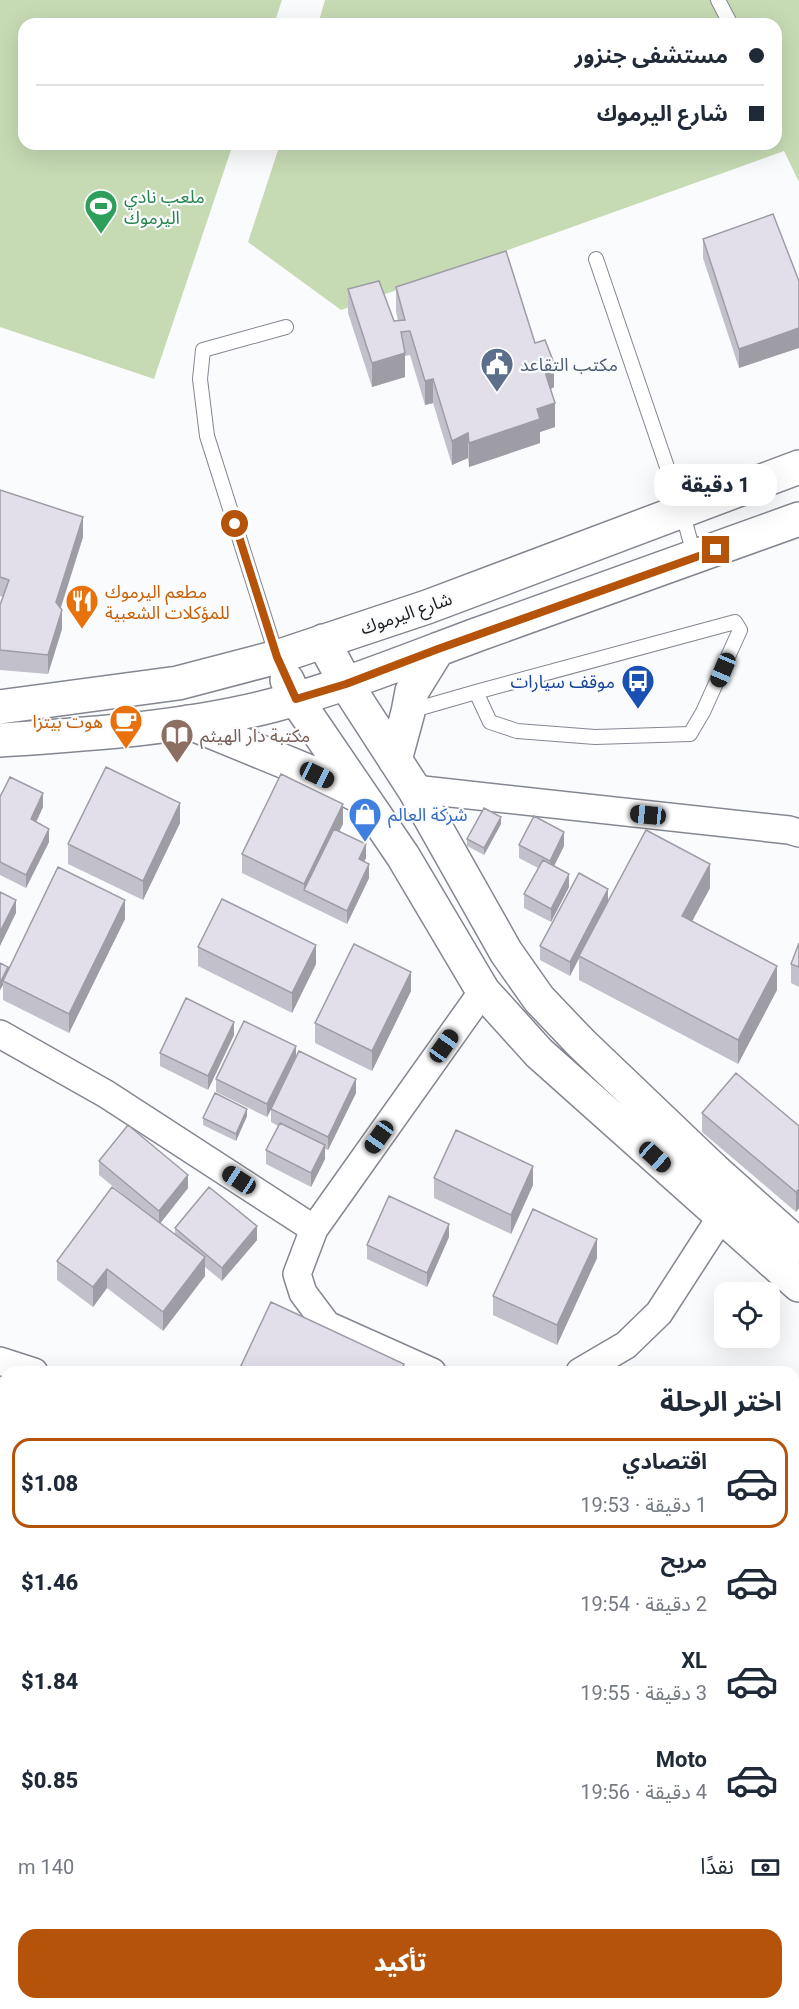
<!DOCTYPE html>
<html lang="ar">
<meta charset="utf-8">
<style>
:root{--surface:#fff;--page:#f2f2f3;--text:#1f2937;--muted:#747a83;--line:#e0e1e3;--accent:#b45309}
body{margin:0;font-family:Roboto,"Noto Sans Arabic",sans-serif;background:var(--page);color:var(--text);direction:rtl;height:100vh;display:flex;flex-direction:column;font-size:22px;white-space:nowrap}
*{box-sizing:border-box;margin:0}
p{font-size:20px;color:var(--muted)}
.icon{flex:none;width:33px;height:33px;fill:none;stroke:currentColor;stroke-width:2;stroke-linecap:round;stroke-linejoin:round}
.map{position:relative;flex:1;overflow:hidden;direction:ltr}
.drawer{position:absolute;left:0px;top:1366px;width:800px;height:644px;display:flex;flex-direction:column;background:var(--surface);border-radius:18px 18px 0 0;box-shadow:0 6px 24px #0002;direction:rtl}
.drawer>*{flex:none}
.banner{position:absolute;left:18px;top:18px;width:764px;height:132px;border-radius:18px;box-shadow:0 6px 24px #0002;direction:rtl;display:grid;align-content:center;height:132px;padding:0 18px;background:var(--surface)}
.fabs{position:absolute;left:714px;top:1282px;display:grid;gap:12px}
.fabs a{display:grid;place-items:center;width:66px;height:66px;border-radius:12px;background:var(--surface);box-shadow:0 6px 24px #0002;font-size:30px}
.end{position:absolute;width:27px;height:27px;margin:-14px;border:8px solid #b45309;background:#fff;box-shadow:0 0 0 3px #fff}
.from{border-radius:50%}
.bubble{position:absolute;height:42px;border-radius:18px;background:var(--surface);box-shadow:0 6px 24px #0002;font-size:20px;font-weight:800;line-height:42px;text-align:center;direction:rtl}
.car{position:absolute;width:18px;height:36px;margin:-18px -9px;border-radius:8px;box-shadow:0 0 4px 2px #0007;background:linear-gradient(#222 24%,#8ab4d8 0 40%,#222 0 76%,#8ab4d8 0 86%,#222 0)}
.banner b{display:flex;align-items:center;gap:21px;height:57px;font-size:22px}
.banner b+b{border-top:2px solid var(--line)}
.banner i{width:15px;height:15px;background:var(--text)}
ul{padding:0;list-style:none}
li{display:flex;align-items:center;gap:18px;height:90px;margin:0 12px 9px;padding:0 6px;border:3px solid transparent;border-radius:18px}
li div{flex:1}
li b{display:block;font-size:22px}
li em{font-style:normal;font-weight:800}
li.current{border-color:var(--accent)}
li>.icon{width:54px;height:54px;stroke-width:1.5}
h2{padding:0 18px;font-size:27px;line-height:72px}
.pay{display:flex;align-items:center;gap:15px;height:66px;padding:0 18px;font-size:22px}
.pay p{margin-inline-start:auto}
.cta{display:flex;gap:12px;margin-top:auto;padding:12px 18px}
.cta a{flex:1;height:69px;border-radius:18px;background:var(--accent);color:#fff;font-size:24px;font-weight:800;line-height:69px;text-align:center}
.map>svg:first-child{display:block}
</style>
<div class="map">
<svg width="799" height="2009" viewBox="0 0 799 2009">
<defs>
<pattern id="cemetery-stones" width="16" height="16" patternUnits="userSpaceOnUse" patternTransform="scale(1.5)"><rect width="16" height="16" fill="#c6dab4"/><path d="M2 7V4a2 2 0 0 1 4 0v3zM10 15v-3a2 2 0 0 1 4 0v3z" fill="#aabb9a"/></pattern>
</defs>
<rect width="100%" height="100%" fill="#fafbfd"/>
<path fill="#c6dab4" d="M0,0H282L274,24H24V144H233L154,379L0,327Z
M325,0H799V182L784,151L341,310L248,242L280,144H776V24H318Z"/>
<path fill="url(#cemetery-stones)" d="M6,1392V1702L0,1700V1395Z"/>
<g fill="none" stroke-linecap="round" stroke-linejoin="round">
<g stroke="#848791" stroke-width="16">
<path id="lane" d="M718,0L729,21
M596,259L682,511L695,558
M277,657L207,436L200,379L203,350L286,327
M410,711L476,692L735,622L740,630L703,712L690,734L595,737L517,731L490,722L476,692"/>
</g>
<g stroke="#848791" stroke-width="30">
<path id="street" d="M414,789L789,830L799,833
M0,1034L106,1094L314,1229
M0,1361L34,1372
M432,1372L327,1325L303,1293L297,1274L314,1229L483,991
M580,1372L626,1345L659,1313L721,1217
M794,1504L799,1498
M0,2004L5,2009
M324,2009L327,2004
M355,2009L359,2004"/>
</g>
<g stroke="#848791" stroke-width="36">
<path id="secondary" d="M323,641L346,684L414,789L506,952L539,999L581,1043L714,1170L799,1246
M287,680L296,699L403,856L483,991L539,1053L799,1285
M0,707L178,683L277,657L427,607L799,467
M188,722L317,775L361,797
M0,740C90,734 186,728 274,705C344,687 411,659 479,634C586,596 693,558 799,519
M395,760L408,712L412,691L438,649
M794,1432L799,1421"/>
</g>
<use href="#lane" stroke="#fff" stroke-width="14"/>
<use href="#street" stroke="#fff" stroke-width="27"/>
<use href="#secondary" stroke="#fff" stroke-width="33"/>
</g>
<path fill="#c2c0ca" d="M703,239L799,281L739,368L703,258Z
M396,287L535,343L554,387L551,389L555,427L540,432V443L469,467L468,458L452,465L433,403L425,405L410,355L405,356V377L372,387L348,313V289L394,321H398L396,311Z
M0,490L83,537L61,608L62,629L48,674L0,670V605L3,597L0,596Z
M0,797L43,807L36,822L49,842L26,888L0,875Z
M180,823L143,900L68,864V844Z
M343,824L339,831L366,858L364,861L369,878L347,924L242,873V854Z
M501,824L484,855L467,846V839Z
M519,845L564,846L554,866L569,887L551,922L524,908V894L538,868L519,858Z
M710,888L692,921L777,990L738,1064L579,980V957L570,976L540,960V946L608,902Z
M125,919L69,1033L3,1000V985L0,990V963L8,970Z
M799,943V987L791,983V964Z
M198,947L316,964L292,1013L198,966Z
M411,991L372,1071L315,1043V1023Z
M234,1035L208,1090L160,1066V1053Z
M296,1059L356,1093L328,1150L325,1149V1159L311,1187L266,1164V1150L278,1126L271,1122V1110L267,1117L216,1092V1079Z
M702,1113L799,1126V1208L796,1212L702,1132Z
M247,1116L236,1141L203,1125V1118Z
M99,1161L188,1188L160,1223L175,1234V1228L257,1240L222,1281L205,1267V1276L163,1331L107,1288L93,1307L57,1280V1261L126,1197L99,1175Z
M434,1178L533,1185L511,1234L434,1198Z
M449,1237L427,1287L367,1259V1245Z
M597,1258L557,1345L493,1315V1296Z
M799,1864V1925L794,1921V1872Z
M108,2004H174L171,2009H108Z
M392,2004H479L475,2009H392Z
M748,2004H770L766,2009H755Z"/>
<path fill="#9e9ca4" d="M799,328V348L739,368V349Z
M405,353V377L372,387V363Z
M554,363V387L544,393V369Z
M433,379V403L425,405V381Z
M555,403V427L540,432V443L469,467V443L537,409Z
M468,433V458L452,465V441Z
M83,517V537L56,622V602Z
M62,610V629L48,674V655Z
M43,793V807L31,833V819Z
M180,803V823L143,900V881Z
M343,804V824L309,892L304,890V884Z
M501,817V824L484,855V848Z
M49,829V842L26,888V875Z
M564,832V846L550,874V861Z
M366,844V858L359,872V859Z
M369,864V878L347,924V911Z
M710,864V888L682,940V916Z
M569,874V887L551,922V909Z
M608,889V902L570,976V962Z
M16,900V913L0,946V932Z
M125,900V919L69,1033V1014Z
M316,945V964L292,1013V993Z
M777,966V990L738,1064V1040Z
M8,967V974L3,981V985L0,990V983Z
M411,972V991L372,1071V1051Z
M234,1022V1035L208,1090V1076Z
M296,1046V1060L267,1117V1104Z
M356,1079V1093L328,1150V1137Z
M247,1109V1116L236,1141V1134Z
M325,1145V1159L311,1187V1173Z
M533,1166V1185L511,1234V1215Z
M188,1175V1188L159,1225V1211Z
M799,1189V1208L796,1212V1192Z
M449,1224V1237L427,1287V1273Z
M257,1226V1240L222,1281V1268Z
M597,1239V1258L557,1345V1325Z
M205,1257V1276L163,1331V1312Z
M107,1269V1288L93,1307V1287Z
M404,1364V1372H400Z
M797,1956V1969L794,1974V1961Z
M164,2004H174L171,2009H160Z
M464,2004H479L475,2009H460Z
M762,2004H770L766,2009H762Z"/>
<path fill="#e2dfeb" stroke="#9e9ca4" stroke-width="1.5" d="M773,214L799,281V328L739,349L703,239Z
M506,251L535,343L545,340L554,363L544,369L555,403L537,409L540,419L469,443L468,433L452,441L433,379L425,381L410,331L401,332L405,353L372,363L348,289L379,281L394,321L405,320L396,287Z
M0,490L83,517L56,602L62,610L48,655L0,650V605L9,580L0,577Z
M106,767L180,803L143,881L68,844Z
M281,774L343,804L304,884L242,854Z
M10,777L43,793L31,819L49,829L26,875L0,862V797Z
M484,808L501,817L484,848L467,839Z
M534,816L564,832L550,861L519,845Z
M334,829L366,844L359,859L369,864L347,911L304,890Z
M646,830L710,864L682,916L777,966L738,1040L579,956Z
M543,860L569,874L551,909L524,894Z
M58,867L125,900L69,1014L3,981Z
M579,873L608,889L570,962L540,946Z
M0,892L16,900L0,932Z
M222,899L316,945L292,993L198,947Z
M799,943V967L791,964Z
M354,944L411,972L372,1051L315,1023Z
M0,963L8,967L0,983Z
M186,998L234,1022L208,1076L160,1053Z
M244,1021L296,1046L267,1104L216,1079Z
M299,1051L356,1079L328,1137L271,1109Z
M736,1073L799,1126V1189L796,1192L702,1113Z
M215,1093L247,1109L236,1134L203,1118Z
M280,1123L325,1145L311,1173L266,1150Z
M128,1125L188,1175L159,1211L99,1161Z
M456,1130L533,1166L511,1215L434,1178Z
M112,1187L205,1257L163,1312L107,1269L93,1287L57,1261Z
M209,1187L257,1226L222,1268L175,1228Z
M389,1196L449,1224L427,1273L367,1245Z
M533,1209L597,1239L557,1325L493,1296Z
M271,1302L404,1364L400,1372H238Z
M799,1864V1911L794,1907V1872Z
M794,1953L797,1956L794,1961Z
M113,2004H164L160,2009H119Z
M395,2004H464L460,2009H402Z"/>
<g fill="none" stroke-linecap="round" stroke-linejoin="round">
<path stroke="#b45309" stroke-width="8" d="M235,524L277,657L296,699L346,684L438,649L716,550"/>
</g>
<defs>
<g id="stadium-pin" transform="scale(1.725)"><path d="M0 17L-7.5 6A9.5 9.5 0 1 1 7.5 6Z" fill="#2e9e5b" stroke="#fafbfd"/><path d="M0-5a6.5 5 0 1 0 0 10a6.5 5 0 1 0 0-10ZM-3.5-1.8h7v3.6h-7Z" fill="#fff"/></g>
<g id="civic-pin" transform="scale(1.725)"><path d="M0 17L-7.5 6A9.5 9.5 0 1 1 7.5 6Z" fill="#5c6f8a" stroke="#fafbfd"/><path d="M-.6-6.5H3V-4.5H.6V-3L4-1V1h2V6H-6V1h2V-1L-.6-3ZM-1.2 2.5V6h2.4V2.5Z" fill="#fff"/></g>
<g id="restaurant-pin" transform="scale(1.725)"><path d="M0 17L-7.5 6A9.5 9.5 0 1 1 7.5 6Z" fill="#e8710a" stroke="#fafbfd"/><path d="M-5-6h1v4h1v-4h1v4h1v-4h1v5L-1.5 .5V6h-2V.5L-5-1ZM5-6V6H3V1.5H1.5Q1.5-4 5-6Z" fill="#fff"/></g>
<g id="bus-pin" transform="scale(1.725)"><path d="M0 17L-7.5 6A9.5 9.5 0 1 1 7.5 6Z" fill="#1a4fb4" stroke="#fafbfd"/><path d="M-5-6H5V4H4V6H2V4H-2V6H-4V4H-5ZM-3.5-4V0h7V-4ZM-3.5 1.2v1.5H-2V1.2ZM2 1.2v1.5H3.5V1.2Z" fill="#fff"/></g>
<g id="cafe-pin" transform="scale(1.725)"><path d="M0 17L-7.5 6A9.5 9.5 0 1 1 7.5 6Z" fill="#e8710a" stroke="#fafbfd"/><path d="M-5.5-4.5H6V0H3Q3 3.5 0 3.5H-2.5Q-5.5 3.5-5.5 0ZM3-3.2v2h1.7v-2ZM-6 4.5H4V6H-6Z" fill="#fff"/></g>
<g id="library-pin" transform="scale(1.725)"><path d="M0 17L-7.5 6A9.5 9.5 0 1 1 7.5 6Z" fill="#8d6e63" stroke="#fafbfd"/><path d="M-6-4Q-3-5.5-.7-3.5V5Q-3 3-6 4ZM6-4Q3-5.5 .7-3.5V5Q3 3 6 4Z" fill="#fff"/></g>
<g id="shop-pin" transform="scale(1.725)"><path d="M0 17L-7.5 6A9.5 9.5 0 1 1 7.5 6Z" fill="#3f7fe0" stroke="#fafbfd"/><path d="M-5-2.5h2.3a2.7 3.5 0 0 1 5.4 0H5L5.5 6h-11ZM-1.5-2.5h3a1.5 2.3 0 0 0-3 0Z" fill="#fff"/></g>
</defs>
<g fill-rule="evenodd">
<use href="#stadium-pin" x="101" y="206"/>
<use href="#civic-pin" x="497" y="364"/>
<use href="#restaurant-pin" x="82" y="601"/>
<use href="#bus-pin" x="638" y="681"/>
<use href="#cafe-pin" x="126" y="721"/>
<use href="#library-pin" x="177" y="735"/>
<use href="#shop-pin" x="365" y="814"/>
</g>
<g text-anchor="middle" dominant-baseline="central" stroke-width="4.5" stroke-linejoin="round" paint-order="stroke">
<g font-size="18" fill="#27864d" stroke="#fafbfd" text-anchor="start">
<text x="124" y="196">ملعب نادي<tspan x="124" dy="21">اليرموك</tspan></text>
</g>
<g font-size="18" fill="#4e5e75" stroke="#fafbfd" text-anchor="start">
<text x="520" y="364">مكتب التقاعد</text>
</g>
<g font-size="18" fill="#c56008" stroke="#fafbfd" text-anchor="start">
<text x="105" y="591">مطعم اليرموك<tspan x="105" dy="21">للمؤكلات الشعبية</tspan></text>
<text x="103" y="721" text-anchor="end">هوت بيتزا</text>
</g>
<g font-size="18" fill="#1e1f23" stroke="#fafbfd">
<text transform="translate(406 613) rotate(-19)">شارع اليرموك</text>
</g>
<g font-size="18" fill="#164399" stroke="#fafbfd" text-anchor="end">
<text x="615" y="681">موقف سيارات</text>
</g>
<g font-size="18" fill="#785e54" stroke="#fafbfd" text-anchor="start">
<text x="200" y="735">مكتبة دار الهيثم</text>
</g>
<g font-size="18" fill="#366cbe" stroke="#fafbfd" text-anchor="start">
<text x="388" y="814">شركة العالم</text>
</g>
</g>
</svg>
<div class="fabs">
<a><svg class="icon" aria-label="locate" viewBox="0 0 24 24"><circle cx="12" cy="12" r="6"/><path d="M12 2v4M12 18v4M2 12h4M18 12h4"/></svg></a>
</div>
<i class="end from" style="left:235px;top:524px"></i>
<i class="end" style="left:716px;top:550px"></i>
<div class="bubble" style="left:654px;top:464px;width:123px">1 دقيقة</div>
<i class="car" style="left:723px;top:670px;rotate:203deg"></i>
<i class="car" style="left:317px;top:775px;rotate:116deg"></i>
<i class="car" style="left:648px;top:815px;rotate:276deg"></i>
<i class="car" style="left:444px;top:1046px;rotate:35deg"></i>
<i class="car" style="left:379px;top:1137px;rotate:215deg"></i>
<i class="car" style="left:655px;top:1157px;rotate:132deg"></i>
<i class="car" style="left:239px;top:1180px;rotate:303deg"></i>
<div class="banner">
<b><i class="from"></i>مستشفى جنزور</b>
<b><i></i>شارع اليرموك</b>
</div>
<section class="drawer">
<h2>اختر الرحلة</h2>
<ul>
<li class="current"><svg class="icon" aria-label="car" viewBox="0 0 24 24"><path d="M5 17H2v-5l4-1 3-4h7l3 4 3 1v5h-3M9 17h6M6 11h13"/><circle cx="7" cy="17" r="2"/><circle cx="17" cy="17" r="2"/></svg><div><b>اقتصادي</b><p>1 دقيقة · 19:53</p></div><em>$1.08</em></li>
<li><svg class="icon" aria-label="car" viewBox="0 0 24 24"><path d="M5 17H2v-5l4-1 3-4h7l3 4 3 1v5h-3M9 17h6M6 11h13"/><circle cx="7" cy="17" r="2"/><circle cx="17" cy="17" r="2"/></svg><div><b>مريح</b><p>2 دقيقة · 19:54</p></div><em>$1.46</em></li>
<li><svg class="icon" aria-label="car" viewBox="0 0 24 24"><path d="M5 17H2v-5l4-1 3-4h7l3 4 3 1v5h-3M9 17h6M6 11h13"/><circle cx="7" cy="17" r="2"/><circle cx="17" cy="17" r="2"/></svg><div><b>XL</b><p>3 دقيقة · 19:55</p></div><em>$1.84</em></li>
<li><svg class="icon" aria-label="car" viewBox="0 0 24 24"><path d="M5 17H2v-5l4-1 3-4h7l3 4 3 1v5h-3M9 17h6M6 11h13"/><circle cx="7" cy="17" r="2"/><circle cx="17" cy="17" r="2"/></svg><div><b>Moto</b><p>4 دقيقة · 19:56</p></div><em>$0.85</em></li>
</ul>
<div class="pay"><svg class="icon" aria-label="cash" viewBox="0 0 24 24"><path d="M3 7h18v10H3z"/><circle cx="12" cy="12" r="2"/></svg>نقدًا<p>140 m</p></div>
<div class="cta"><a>تأكيد</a></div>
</section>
</div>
